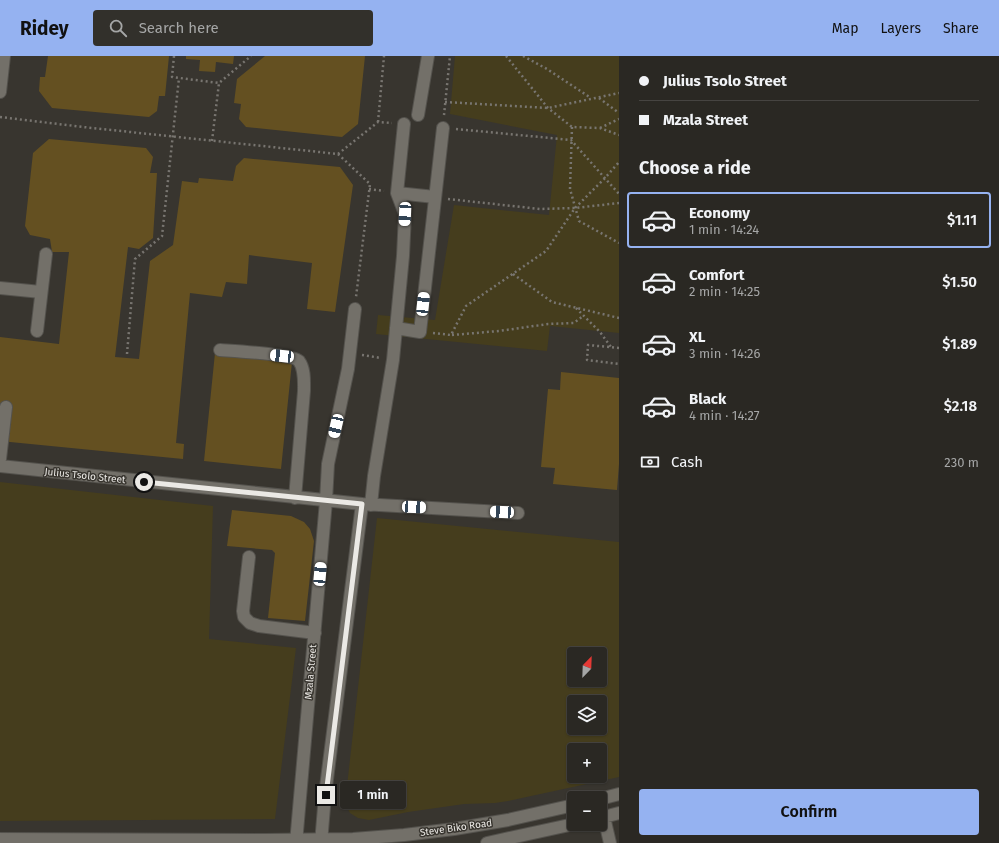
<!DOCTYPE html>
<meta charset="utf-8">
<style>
:root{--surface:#2a2823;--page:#32302b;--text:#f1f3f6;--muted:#a5a6a6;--line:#464441;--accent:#95b2f1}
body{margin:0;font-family:"Fira Sans",sans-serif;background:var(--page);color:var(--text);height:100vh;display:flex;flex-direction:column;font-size:15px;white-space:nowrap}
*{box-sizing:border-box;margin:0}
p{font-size:13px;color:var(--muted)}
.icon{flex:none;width:22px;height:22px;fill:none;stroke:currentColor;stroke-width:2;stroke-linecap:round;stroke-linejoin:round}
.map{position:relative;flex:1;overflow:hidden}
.sheet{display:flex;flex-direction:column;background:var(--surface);width:380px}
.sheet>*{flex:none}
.hud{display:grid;align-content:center;height:88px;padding:0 20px;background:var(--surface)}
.needle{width:26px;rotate:23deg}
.controls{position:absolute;left:567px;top:591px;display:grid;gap:8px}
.controls a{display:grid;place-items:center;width:40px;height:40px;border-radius:4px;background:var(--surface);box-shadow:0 1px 3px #0004,0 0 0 1px var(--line);font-size:20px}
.end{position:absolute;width:18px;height:18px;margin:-9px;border:5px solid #ebe9e5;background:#111;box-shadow:0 0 0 2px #111}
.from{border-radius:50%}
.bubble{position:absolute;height:28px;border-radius:4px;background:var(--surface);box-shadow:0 1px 3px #0004,0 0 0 1px var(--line);font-size:13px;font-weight:600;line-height:28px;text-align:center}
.car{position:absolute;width:12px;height:24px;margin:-12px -6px;border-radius:5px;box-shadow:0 0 3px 1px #0007;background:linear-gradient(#fff 24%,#345 0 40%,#fff 0 76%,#345 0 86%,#fff 0)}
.hud b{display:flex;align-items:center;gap:14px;height:38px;font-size:15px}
.hud b+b{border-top:1px solid var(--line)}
.hud i{width:10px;height:10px;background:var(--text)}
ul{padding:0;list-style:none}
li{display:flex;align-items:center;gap:12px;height:56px;margin:0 8px 6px;padding:0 12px;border:2px solid transparent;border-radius:4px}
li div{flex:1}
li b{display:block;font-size:15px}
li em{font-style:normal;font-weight:600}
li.active{border-color:var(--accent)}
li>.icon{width:36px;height:36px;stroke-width:1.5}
h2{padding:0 20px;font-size:18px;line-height:48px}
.pay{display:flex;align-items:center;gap:10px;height:44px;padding:0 20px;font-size:15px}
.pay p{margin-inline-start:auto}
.button{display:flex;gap:8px;margin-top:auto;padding:8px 20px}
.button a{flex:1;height:46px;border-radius:4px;background:var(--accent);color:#111;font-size:16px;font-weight:600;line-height:46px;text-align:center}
header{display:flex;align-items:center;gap:24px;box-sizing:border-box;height:56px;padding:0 20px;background:var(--accent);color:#111}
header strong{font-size:19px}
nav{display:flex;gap:22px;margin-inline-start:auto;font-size:14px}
.search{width:280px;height:36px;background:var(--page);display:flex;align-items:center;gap:10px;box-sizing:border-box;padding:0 14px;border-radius:4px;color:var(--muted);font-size:15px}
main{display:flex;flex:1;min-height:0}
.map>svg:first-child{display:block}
</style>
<header>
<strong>Ridey</strong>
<div class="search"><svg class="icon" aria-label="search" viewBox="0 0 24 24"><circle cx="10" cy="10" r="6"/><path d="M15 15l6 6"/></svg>Search here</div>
<nav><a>Map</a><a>Layers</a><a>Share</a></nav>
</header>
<main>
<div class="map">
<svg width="619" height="787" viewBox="0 0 619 787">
<rect width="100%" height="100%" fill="#38352f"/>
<path fill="#453d1d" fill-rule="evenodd" d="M455,0H619V277L550,270L547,295L376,278L378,259L435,264L454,149L549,159L557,79L450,58Z
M0,426L213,450L209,583L296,592L275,763L0,765Z
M377,462L619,486V721L508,745L495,747L464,748L408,756L369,764L358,762L350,757L345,748ZM574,598H600V624H574ZM574,646H600V672H574ZM574,694H600V720H574Z"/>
<path fill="#645021" d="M48,0H169L165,40H159L157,55L149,61L52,52L39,35L40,21H45Z
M186,0H234L233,8L216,6L215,16L199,15L200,4L186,3Z
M265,0H365L358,68L342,81L246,71L239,63L241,48L234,47L237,23Z
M49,83L146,92L153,101L150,117H157L153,182L139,193L128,191L115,301L139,303L150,205L173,189L182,125L198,127L199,122L233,125L236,110L244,102L340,111L353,129L335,256L307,253L312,207L249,199L247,228L226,226L222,241L190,237L176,387L184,388L183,403L0,385V281L59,288L69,196H52L50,183L30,179L25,170L33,97Z
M215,297L292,306L281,413L204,405Z
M561,316L619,322V408L617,434L553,428L555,412L541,411L548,333L560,334Z
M232,454L291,460L304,466L310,473L314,485L305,565L268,562L275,497L272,494L227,490Z"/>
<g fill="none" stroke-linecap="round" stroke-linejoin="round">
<g stroke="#54524d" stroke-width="14">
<path id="minor" d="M0,36L4,0
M418,59L428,0
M404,68L397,137L435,141
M0,232L41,236
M396,272L420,276L443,72
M37,275L46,198
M220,294C233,295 292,298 299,305C305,313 304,326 304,335L295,442
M0,403L6,351
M0,410L362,448L518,457
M371,449L374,420L393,304L403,200L405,158L397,137
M249,501L243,555L244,561L250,567L259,570L315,577
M600,743L619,738
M604,761L610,787
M600,762L619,757
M0,783L264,784L353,783L404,779L454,773L508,764L574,749
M296,787L326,445L328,408L348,313L355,253
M321,787L325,739L362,448
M487,787L574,768"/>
</g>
<path stroke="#787570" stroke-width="2.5" stroke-dasharray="2 3" stroke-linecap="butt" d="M174,0L172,21L219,27
M506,0L548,52L572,71L600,72L619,79
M523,0L547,13L591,42
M599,42L619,57
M445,46L548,52L619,37
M444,59L450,0
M0,61L83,71L338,98L378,66L392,67
M378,66L384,0
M572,71L570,133L579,165L619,187
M600,72L619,63
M456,73L571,84L619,138
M212,85L219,27L251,0
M338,98L370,128L356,241
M369,133L384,135
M448,143L540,153L575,152L619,147
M513,218L552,246L619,262
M576,252L600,276L611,291
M433,277L451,279L466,250L546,195L575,152L605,122L619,106
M452,279L499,275L548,268L574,267L583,260
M619,292L588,289L587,304L619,308
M127,298L135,203L162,180L179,22
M362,299L381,302"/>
<use href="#minor" stroke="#737069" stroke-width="12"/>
</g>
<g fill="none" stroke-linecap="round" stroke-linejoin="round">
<path stroke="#ebe9e5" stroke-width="5" d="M144,426L362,448L326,739"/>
</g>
<g text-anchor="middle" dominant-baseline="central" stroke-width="3" stroke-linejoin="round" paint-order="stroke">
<g font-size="10" fill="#ebe9e5" stroke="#38352f">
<text transform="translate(85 420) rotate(6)">Julius Tsolo Street</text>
<text transform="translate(311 616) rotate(-85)">Mzala Street</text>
<text transform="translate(456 772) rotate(-8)">Steve Biko Road</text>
</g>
</g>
</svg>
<div class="controls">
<a><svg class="needle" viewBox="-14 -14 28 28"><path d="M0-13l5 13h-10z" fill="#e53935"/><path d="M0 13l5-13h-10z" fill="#a5a6a6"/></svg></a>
<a><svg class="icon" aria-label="layers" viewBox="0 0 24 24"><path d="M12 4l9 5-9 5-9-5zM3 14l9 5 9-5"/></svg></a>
<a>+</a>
<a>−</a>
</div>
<i class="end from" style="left:144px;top:426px"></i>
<i class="end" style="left:326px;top:739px"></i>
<div class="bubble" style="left:340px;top:725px;width:66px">1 min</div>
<i class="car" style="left:405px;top:158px;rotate:183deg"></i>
<i class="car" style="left:423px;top:248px;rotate:6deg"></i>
<i class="car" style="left:282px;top:300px;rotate:276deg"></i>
<i class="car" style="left:336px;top:370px;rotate:193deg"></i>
<i class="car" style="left:414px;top:451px;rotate:93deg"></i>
<i class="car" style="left:502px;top:456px;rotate:273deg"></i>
<i class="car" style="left:320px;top:518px;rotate:5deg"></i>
</div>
<section class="sheet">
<div class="hud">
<b><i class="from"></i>Julius Tsolo Street</b>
<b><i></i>Mzala Street</b>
</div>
<h2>Choose a ride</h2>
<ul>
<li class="active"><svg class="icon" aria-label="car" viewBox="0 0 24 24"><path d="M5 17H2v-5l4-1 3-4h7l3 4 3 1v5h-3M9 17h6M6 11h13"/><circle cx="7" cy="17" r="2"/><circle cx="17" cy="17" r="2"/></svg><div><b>Economy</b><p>1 min · 14:24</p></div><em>$1.11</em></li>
<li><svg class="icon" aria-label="car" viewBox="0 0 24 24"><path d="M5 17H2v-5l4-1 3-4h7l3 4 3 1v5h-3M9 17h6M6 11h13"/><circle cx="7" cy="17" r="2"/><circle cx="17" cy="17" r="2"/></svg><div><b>Comfort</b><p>2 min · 14:25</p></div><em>$1.50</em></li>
<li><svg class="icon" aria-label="car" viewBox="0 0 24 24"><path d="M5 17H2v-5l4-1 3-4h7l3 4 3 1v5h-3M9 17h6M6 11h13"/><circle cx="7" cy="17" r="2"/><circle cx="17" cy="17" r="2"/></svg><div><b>XL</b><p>3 min · 14:26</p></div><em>$1.89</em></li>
<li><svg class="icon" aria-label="car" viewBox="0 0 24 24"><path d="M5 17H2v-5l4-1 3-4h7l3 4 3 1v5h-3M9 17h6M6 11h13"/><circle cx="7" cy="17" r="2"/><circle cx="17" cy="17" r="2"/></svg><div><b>Black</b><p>4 min · 14:27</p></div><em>$2.18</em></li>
</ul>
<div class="pay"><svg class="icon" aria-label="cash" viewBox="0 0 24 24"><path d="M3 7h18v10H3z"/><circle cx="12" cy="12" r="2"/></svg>Cash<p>230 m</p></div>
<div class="button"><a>Confirm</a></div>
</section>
</main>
